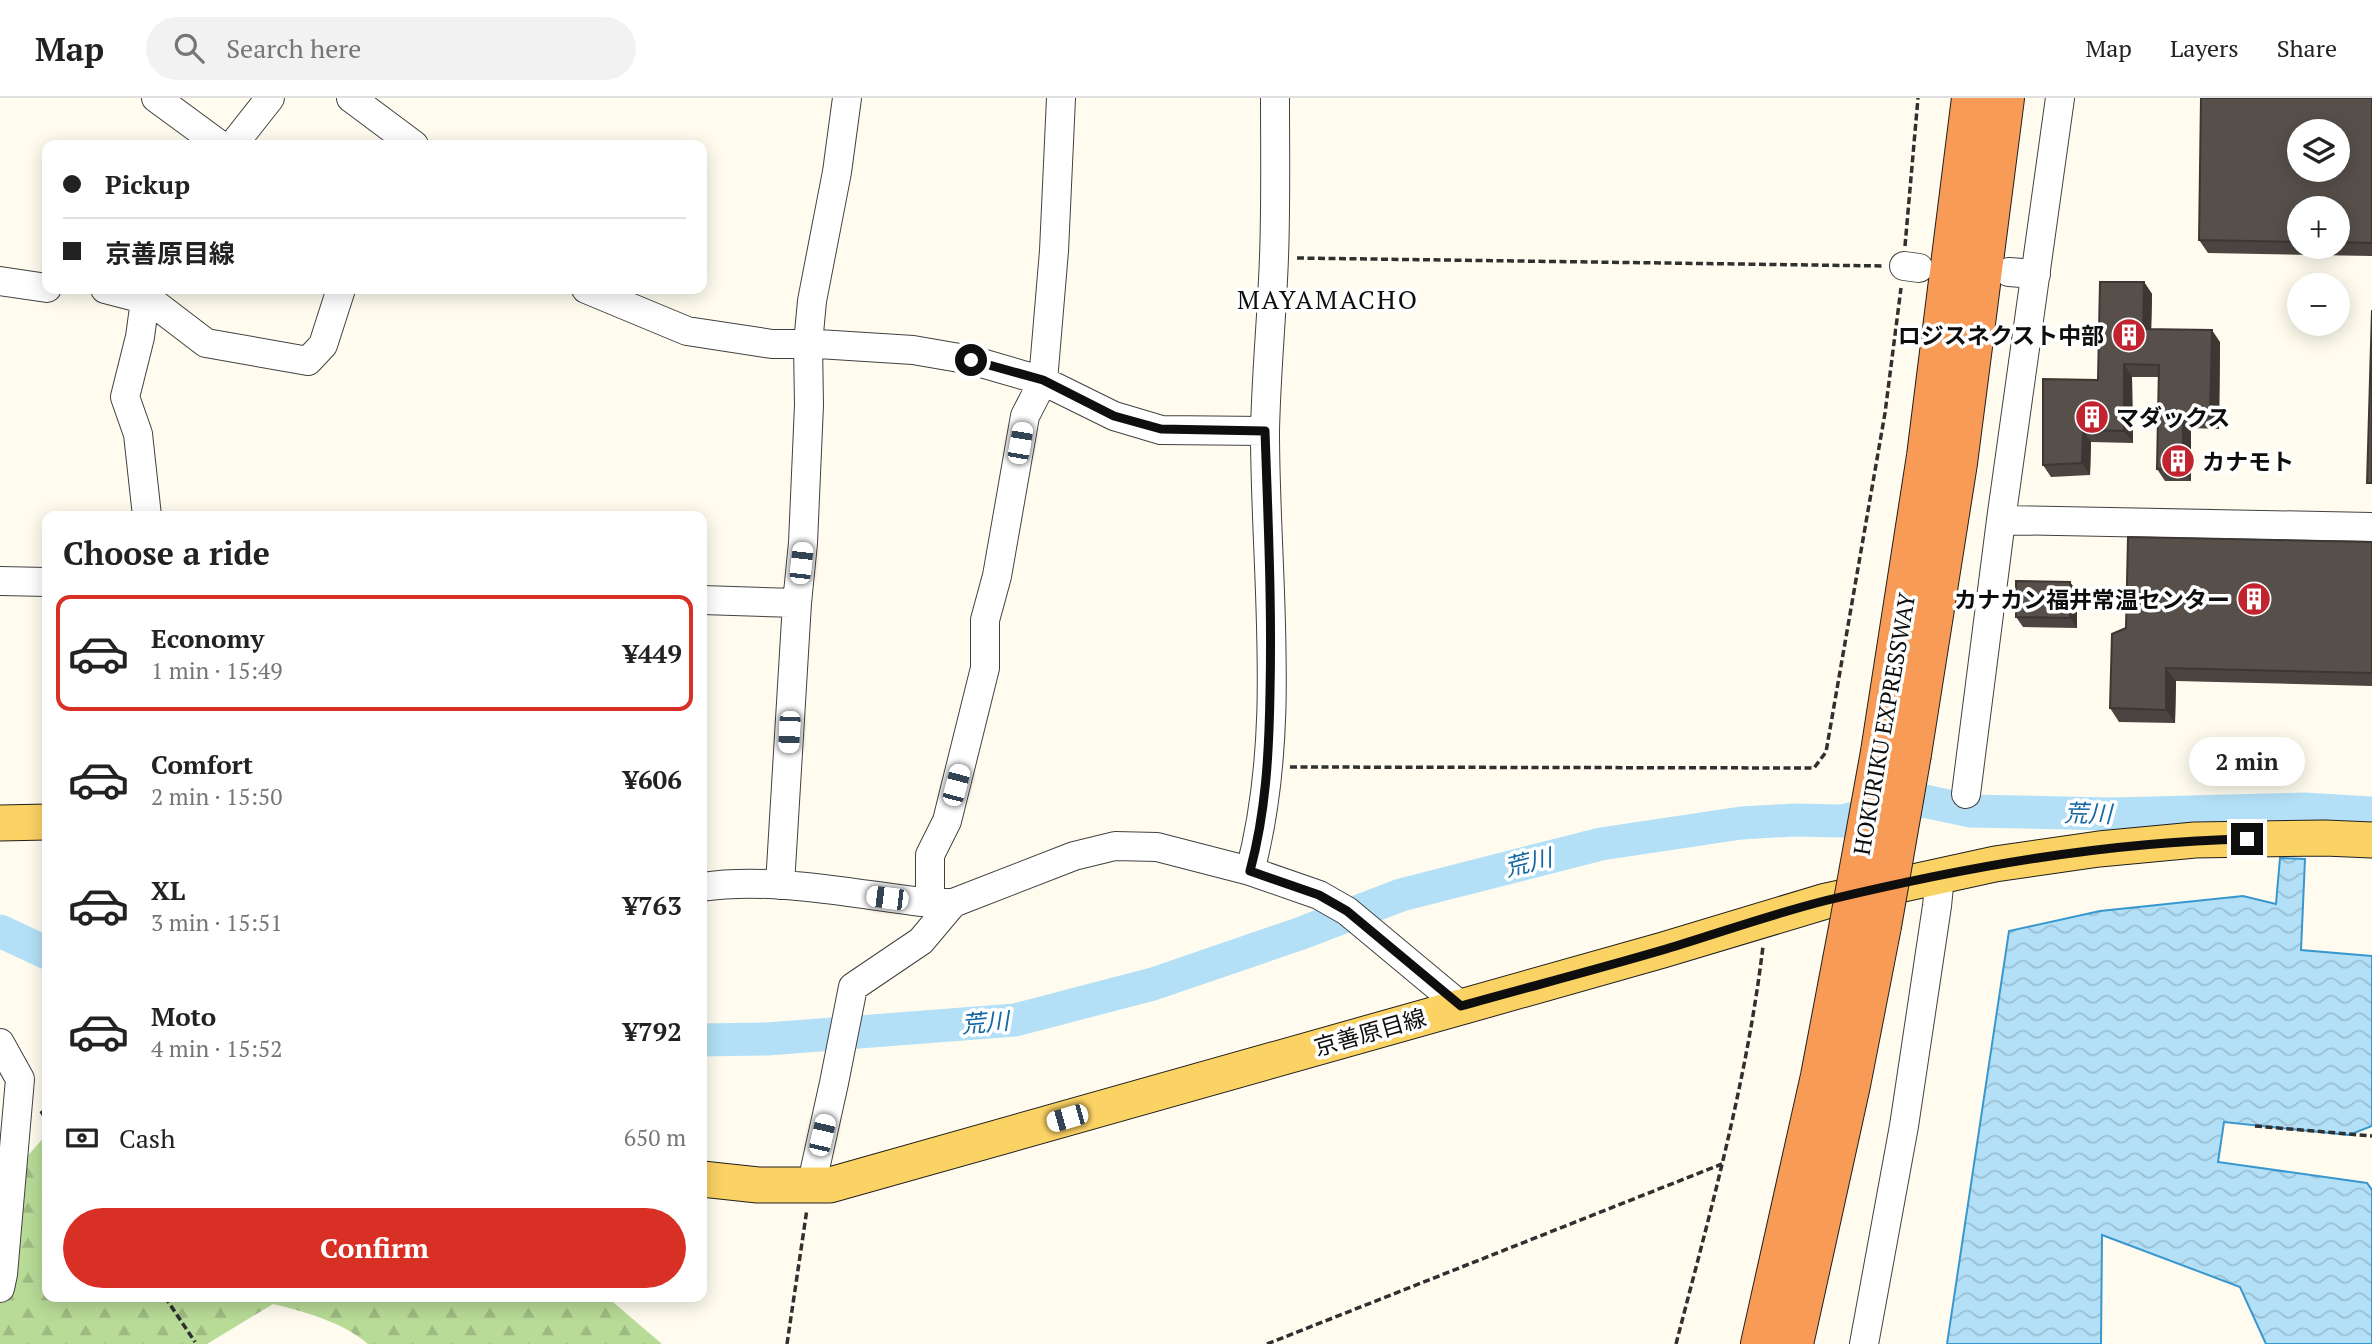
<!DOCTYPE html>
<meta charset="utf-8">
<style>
:root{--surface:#fff;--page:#f2f2f2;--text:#222;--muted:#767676;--line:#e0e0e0;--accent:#d93025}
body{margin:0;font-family:"PT Serif","Noto Sans JP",serif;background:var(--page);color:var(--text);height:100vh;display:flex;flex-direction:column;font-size:26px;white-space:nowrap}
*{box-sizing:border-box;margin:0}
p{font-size:23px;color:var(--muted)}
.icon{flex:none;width:38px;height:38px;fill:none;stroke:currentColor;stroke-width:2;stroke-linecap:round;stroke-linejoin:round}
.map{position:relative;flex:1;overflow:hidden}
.sheet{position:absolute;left:42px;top:413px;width:665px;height:791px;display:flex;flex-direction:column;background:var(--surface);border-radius:14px;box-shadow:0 4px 18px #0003}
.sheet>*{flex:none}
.top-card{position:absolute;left:42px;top:42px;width:665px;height:154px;border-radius:14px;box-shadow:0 4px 18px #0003;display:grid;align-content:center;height:154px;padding:0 21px;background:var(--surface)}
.tools{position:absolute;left:2287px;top:21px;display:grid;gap:14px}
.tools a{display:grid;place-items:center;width:63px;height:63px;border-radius:50%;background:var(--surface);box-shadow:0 4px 18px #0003;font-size:35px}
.end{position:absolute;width:32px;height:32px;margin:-16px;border:9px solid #0e0e0e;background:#fff;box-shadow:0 0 0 4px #fff}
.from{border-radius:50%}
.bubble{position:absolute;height:49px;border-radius:24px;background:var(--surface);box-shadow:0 4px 18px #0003;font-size:23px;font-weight:600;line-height:49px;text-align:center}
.car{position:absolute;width:21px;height:42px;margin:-21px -10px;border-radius:9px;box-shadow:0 0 5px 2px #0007;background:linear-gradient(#fff 24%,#345 0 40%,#fff 0 76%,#345 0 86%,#fff 0)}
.top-card b{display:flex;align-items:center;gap:24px;height:66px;font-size:26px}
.top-card b+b{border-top:2px solid var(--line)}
.top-card i{width:18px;height:18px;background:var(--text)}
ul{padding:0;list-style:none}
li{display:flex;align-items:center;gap:21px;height:116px;margin:0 14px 10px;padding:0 7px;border:4px solid transparent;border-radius:14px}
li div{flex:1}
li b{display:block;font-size:26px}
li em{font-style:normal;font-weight:600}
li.selected{border-color:var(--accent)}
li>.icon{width:63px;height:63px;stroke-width:1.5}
h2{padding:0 21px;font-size:32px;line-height:84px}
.pay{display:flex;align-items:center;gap:18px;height:77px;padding:0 21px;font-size:26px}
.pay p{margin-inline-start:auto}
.cta{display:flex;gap:14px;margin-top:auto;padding:14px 21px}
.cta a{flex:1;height:80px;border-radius:42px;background:var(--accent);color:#fff;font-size:28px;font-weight:600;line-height:80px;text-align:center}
header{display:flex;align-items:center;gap:42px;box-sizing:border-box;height:98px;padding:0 35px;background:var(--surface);border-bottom:2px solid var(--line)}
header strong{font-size:33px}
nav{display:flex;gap:38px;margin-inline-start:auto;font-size:24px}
.search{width:490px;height:63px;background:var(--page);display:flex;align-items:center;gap:18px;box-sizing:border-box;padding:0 24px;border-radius:38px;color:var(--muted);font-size:26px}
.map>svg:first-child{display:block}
</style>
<header>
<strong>Map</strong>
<div class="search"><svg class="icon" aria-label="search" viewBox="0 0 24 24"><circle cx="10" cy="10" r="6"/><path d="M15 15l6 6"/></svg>Search here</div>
<nav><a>Map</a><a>Layers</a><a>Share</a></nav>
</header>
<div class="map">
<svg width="2372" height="1246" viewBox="0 0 2372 1246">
<defs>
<pattern id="forest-firs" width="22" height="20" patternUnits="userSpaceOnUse" patternTransform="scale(1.75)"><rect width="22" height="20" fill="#b8db97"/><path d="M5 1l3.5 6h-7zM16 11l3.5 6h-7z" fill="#9dbb81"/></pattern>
<pattern id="water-waves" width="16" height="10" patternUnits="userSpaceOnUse" patternTransform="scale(1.75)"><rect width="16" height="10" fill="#b3e0f7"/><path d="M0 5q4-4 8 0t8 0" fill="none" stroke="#99bfd3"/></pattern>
</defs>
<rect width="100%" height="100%" fill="#fffcef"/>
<path fill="url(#forest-firs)" d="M47,1036V1199H607L662,1246H368C342,1224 306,1214 273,1206L207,1246H0V1089Z"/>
<path fill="url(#water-waves)" stroke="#3997d0" stroke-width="2" d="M2280,760L2305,761L2301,852L2372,858V1028L2349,1037L2224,1024L2218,1064L2367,1085L2372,1092V1246H2266L2240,1189L2102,1137L2101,1246H1947L2009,833L2100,813L2243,798L2276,806Z"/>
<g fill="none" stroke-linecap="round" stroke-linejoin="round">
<path stroke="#b3e0f7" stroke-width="33" d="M0,833L47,855
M702,942L767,941L1015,922L1153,886L1299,836L1401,797L1601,746L1741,725L1794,722L1842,723L1924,703L1971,713L2111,716L2305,711L2372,715"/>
<g stroke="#414141" stroke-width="30">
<path id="minor" d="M156,0L220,47
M351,0L414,47
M233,47L270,0
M1904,168L1919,170
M2009,174L2036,176
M0,183L47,190
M105,191L151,203L206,245L308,263L323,247L341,191
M586,191L687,233L772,246H818L913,252L971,262L1043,283L1114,318L1161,332L1265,333
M147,418L138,336L125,299L140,239L145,202L150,191
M2001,422L2372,429
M0,483L47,484
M702,502L797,505
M1966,696L2001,422L2060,0
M1250,773C1288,631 1265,479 1265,334C1266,276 1272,218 1274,159C1276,106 1275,53 1275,0
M780,787L797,505L803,445L809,307L808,246L812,203L837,74L847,0
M702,789C773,778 858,797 930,805H953L1074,758L1115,748L1157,749L1250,773L1319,797L1347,813L1461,908
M930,805V757L947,723L985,570V522L997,478L1025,318L1043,283L1054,153L1061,0
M0,945L20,981L3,1176L0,1190
M811,1089L834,985L853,889L921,843L953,805
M1864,1246L1904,1028L1937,808L1940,778"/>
</g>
<g stroke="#1f1f1f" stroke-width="37">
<path id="major" d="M0,725L47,724
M702,1081L758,1087H830L1663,852L1826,803L1995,766L2099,751L2195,742L2325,740L2372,742"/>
</g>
<g stroke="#1f1f1f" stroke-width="40">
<path id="highway" d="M1880,654L1926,358L1971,0
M1912,656L1958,365L2005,0
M1760,1246L1820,978L1849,825
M1794,1246L1851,987L1882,828"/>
</g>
<path stroke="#303030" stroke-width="3.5" stroke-dasharray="7 3.5" stroke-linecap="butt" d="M1905,148L1918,0
M1297,160L1884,168
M1290,669L1814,670L1826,654L1885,315L1901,190
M41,1013L47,1023
M2255,1028L2372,1038
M165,1199L195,1244
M787,1246L807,1111
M1267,1246L1722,1066
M1676,1246C1710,1115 1747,983 1763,848"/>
<use href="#minor" stroke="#fff" stroke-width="28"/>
<use href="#major" stroke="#fbd264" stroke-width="35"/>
<use href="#highway" stroke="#f79b56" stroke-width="38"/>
<g stroke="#1f1f1f" stroke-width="40" stroke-linecap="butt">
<path id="highway-bridge" d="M1849,825L1880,654
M1882,828L1912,656"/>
</g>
<use href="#highway-bridge" stroke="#f79b56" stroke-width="38"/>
</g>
<path fill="#4b4440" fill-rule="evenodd" d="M2372,0V158L2208,155L2199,142ZM2300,110H2338V149H2300Z
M2144,184L2152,196L2151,231L2220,244L2219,331L2191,330V383H2165L2157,371L2159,279H2132L2133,345L2091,344L2090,377L2051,379L2043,367L2098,282Z
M2372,444V588L2176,583L2175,625L2119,624L2110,610L2112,536Z
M2070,484L2077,494V530L2023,529L2016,519Z"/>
<path fill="#3d3734" d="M2144,184L2152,196L2151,243L2143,231Z
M2212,232L2220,244L2219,331L2210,319Z
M2124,266L2132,279L2133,345L2124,333Z
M2183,318L2191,330V383L2183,371Z
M2083,332L2091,344L2090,377L2082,365Z
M2070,484L2077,494V530L2070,520Z
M2166,570L2176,583L2175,625L2166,612Z"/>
<path fill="#574f4a" stroke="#3d3734" stroke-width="2" fill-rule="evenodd" d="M2201,0H2372V145L2338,144V110H2300V144L2199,142ZM2300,33H2338V72H2300Z
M2100,184H2144L2143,231L2212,232L2210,319L2183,318V371H2157L2159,267L2124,266V333L2083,332L2082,365L2043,367V281L2098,282Z
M2372,212V385H2367Z
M2128,439L2372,444V575L2166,570V612L2110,610L2112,536L2126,530Z
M2016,483L2070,484V520L2016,519Z"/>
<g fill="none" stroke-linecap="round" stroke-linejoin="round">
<path stroke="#0e0e0e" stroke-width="9" d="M971,262L1043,282L1114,318L1161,331L1265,333C1268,420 1272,507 1270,594C1269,655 1266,714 1250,773L1319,797L1347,813L1461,908C1529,889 1598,871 1666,851C1719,835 1775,815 1828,802C1966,769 2105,744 2247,741"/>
</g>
<defs>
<g id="building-disc" transform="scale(1.75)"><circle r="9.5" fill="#c1232f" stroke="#fff"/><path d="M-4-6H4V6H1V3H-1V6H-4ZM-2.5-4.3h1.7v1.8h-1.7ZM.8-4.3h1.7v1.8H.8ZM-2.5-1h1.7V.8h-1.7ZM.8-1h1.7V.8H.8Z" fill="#fff"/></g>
</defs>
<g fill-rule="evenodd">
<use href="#building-disc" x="2129" y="237"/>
<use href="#building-disc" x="2092" y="319"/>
<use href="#building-disc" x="2178" y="363"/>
<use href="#building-disc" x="2254" y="501"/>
</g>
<g text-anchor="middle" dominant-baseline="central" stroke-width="7" stroke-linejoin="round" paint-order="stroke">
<g font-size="23" font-weight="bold" fill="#0e0e0e" stroke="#fff" text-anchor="end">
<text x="2104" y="237">ロジスネクスト中部</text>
<text x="2116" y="319" text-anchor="start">マダックス</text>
<text x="2202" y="363" text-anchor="start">カナモト</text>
<text x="2230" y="501">カナカン福井常温センター</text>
</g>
<g font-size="23" fill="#0e0e0e" stroke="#fff">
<text transform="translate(1884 626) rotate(-80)">HOKURIKU EXPRESSWAY</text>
<text transform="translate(1370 934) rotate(-16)">京善原目線</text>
</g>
<g font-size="24" font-style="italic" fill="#1568a3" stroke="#fff">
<text transform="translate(2088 715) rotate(1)">荒川</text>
<text transform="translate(1528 764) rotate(-14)">荒川</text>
<text transform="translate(985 924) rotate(-5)">荒川</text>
</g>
<g font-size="26" letter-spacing="2" fill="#0e0e0e" stroke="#fff">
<text x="1328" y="201">MAYAMACHO</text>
</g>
</g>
</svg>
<div class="tools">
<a><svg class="icon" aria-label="layers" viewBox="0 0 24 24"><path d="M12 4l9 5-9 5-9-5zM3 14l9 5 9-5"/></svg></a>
<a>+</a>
<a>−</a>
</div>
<i class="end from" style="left:971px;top:262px"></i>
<i class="end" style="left:2247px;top:741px"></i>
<div class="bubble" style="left:2189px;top:639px;width:116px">2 min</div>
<i class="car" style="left:1020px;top:345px;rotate:10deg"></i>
<i class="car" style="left:801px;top:465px;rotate:6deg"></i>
<i class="car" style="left:789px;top:634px;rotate:183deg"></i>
<i class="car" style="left:956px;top:687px;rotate:15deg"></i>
<i class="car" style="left:887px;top:800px;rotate:277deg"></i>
<i class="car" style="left:1067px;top:1020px;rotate:254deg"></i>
<i class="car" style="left:822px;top:1037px;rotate:13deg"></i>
<div class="top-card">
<b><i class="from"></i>Pickup</b>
<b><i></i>京善原目線</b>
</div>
<section class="sheet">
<h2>Choose a ride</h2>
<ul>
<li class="selected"><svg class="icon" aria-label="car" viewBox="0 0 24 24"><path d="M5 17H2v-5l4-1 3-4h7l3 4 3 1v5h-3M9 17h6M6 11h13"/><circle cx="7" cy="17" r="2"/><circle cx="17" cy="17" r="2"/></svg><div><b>Economy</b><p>1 min · 15:49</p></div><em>¥449</em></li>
<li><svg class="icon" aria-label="car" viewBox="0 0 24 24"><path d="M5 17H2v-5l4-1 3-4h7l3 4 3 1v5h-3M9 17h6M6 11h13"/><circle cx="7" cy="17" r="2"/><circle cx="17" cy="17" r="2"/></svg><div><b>Comfort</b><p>2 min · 15:50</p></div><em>¥606</em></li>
<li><svg class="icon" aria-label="car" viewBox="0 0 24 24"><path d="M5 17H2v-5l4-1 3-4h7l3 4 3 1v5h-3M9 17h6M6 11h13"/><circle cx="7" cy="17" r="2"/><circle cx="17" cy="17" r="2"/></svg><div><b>XL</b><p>3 min · 15:51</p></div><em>¥763</em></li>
<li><svg class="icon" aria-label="car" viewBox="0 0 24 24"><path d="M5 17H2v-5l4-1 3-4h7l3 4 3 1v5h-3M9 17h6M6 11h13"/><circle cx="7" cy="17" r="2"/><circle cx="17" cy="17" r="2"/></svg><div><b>Moto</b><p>4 min · 15:52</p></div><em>¥792</em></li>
</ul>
<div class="pay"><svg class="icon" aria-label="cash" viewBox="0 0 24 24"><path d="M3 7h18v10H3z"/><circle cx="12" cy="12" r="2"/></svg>Cash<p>650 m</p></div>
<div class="cta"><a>Confirm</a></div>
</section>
</div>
